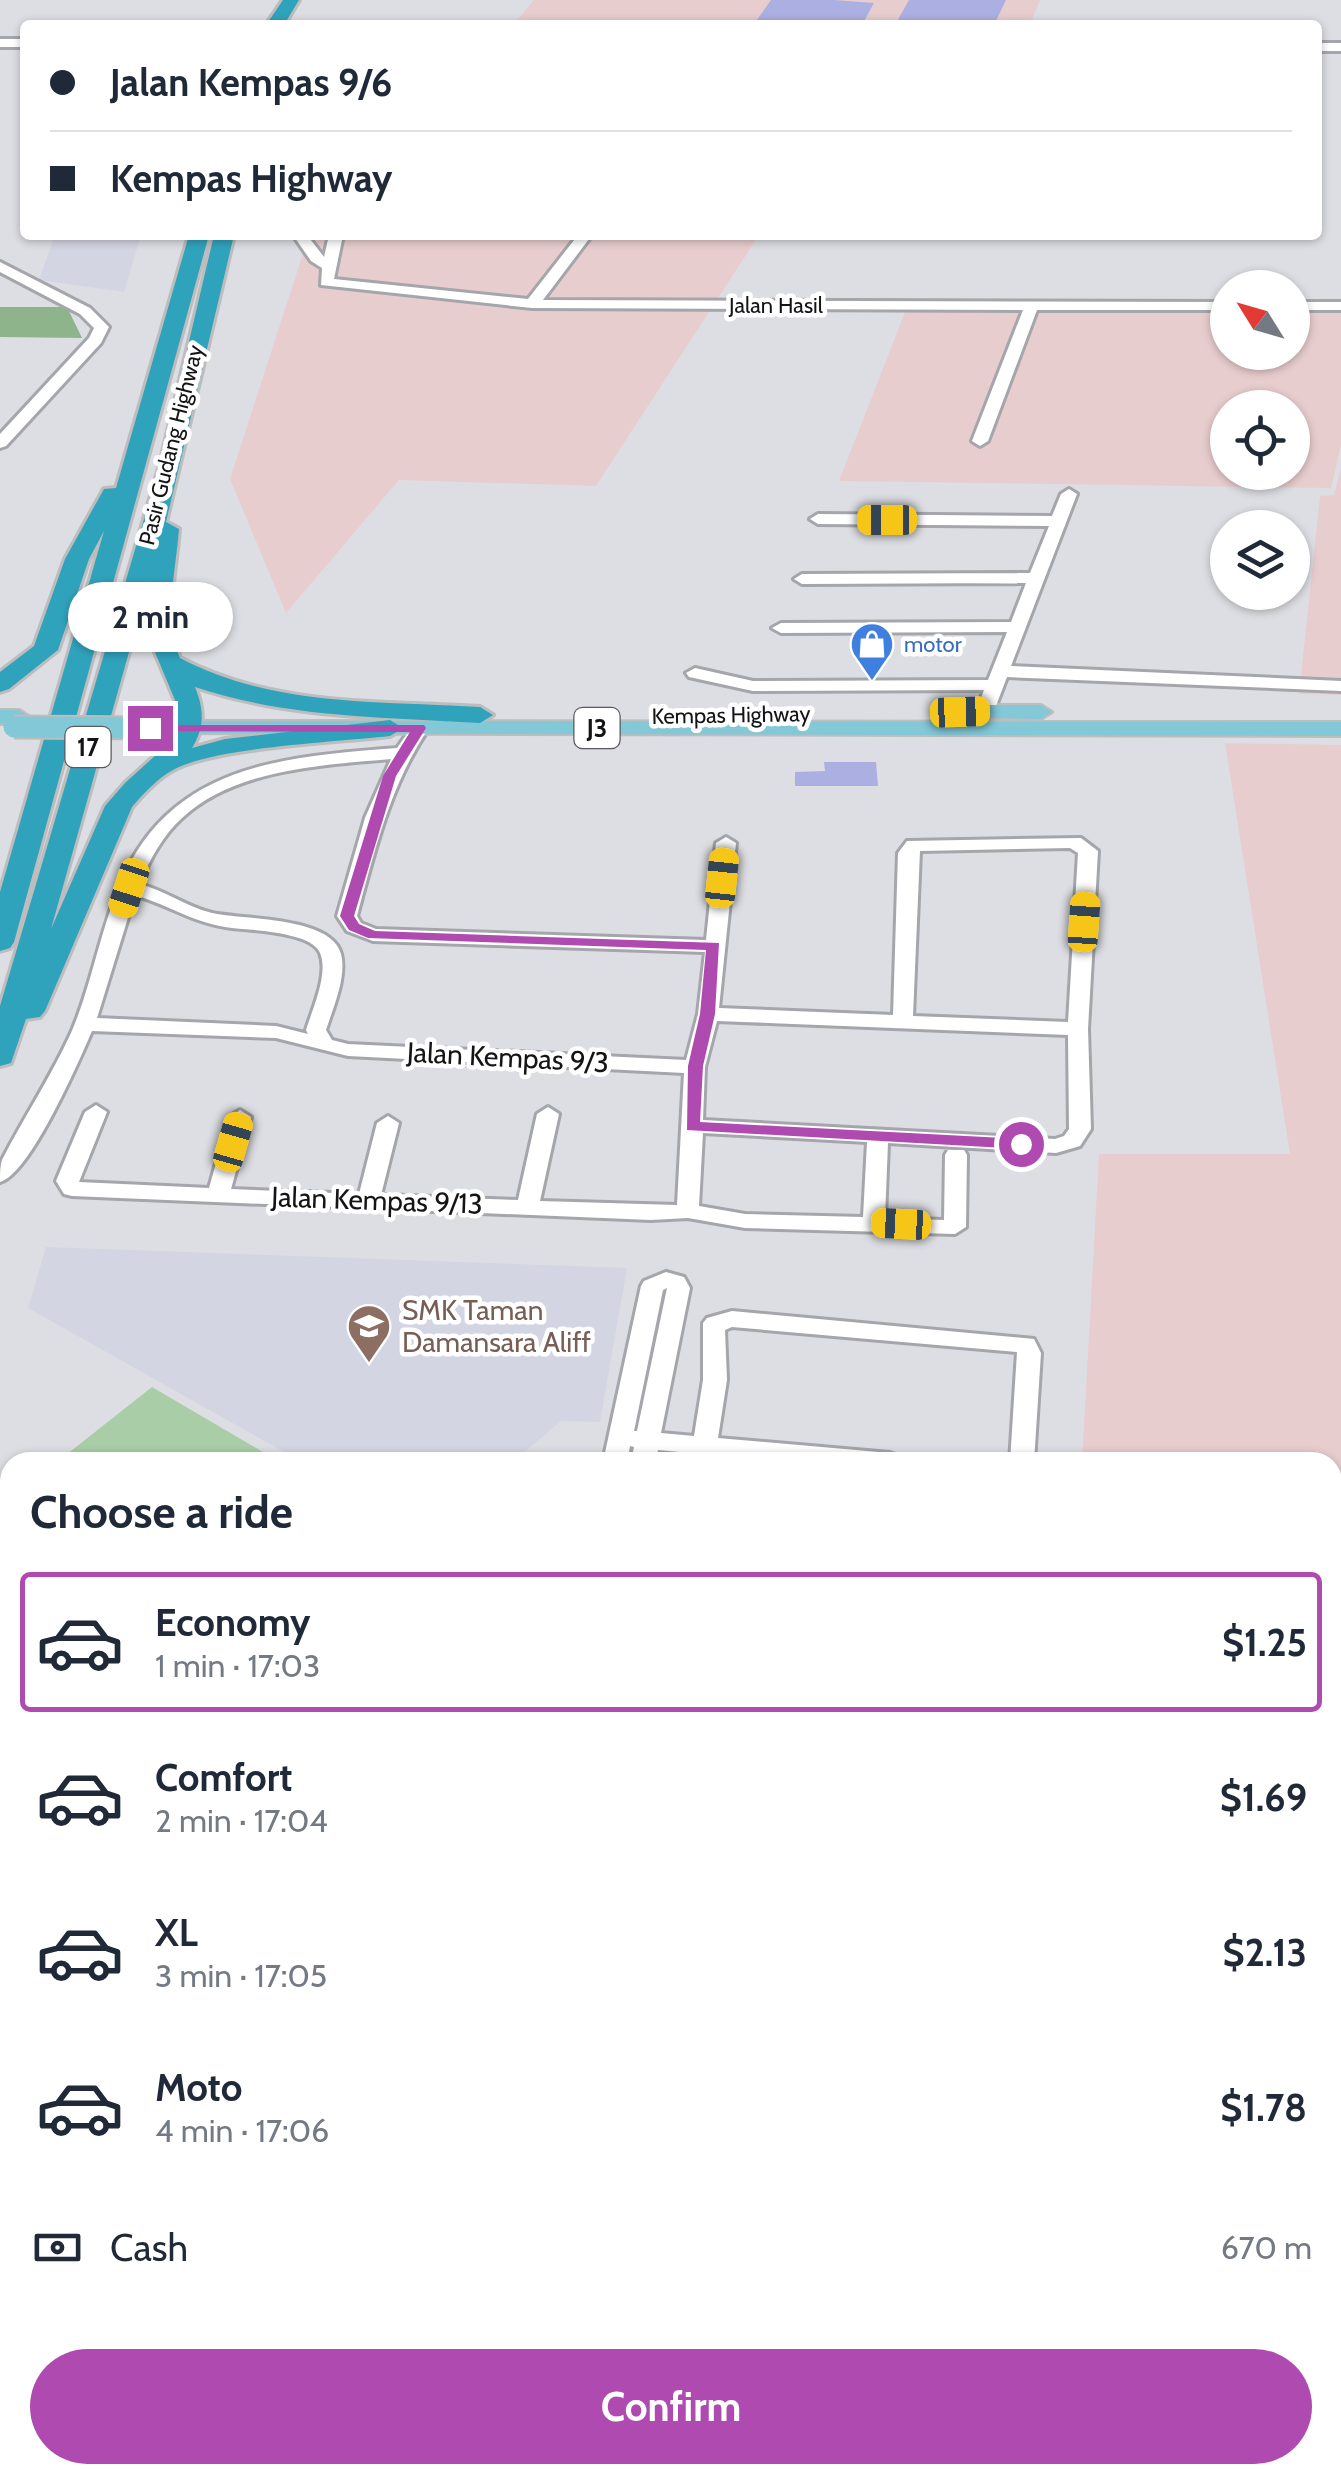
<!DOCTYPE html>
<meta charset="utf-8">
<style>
:root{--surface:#fff;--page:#f6f6f7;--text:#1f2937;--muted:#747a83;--line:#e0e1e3;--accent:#af4bb0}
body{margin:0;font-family:Cabin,sans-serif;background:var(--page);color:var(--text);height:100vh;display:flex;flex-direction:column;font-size:38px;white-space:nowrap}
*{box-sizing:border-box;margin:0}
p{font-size:32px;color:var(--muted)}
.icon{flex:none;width:55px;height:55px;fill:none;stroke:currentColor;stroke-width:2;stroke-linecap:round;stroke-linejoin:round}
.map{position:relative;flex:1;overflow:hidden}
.side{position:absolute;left:0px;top:1452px;width:1342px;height:1032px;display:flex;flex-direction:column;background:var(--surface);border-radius:30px 30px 0 0;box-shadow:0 2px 8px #0004}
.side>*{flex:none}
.hud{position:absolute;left:20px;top:20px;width:1302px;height:220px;border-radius:10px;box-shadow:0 2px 8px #0004;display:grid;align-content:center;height:220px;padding:0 30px;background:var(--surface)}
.needle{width:65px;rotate:307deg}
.buttons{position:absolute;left:1210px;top:270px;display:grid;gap:20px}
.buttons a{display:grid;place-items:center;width:100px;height:100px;border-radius:50%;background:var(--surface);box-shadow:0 2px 8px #0004;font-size:50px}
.end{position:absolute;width:45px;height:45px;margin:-22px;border:12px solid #af4bb0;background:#fff;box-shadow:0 0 0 5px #fff}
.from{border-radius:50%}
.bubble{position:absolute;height:70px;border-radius:35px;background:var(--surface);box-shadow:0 2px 8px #0004;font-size:32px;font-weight:700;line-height:70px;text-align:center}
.car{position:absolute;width:30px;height:60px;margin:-30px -15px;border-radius:12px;box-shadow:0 0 8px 2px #0007;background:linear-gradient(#f5c518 24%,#345 0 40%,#f5c518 0 76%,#345 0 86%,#f5c518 0)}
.hud b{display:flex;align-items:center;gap:35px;height:95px;font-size:38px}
.hud b+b{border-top:2px solid var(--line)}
.hud i{width:25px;height:25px;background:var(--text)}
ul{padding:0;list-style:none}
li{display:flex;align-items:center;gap:30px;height:140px;margin:0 20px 15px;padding:0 10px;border:5px solid transparent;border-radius:10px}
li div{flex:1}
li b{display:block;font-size:38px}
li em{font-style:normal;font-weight:700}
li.selected{border-color:var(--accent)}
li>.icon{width:90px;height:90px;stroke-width:1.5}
h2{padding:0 30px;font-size:45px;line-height:120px}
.pay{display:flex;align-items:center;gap:25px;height:110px;padding:0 30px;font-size:38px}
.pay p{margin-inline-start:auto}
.cta{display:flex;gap:20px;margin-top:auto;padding:20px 30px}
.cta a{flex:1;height:115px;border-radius:60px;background:var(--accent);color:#fff;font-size:40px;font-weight:700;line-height:115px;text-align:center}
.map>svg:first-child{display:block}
</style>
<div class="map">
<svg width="1341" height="2484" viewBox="0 0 1341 2484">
<rect width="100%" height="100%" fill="#dddee3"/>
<path fill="#d4d5e2" d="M55,235H141L124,292L39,280Z
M46,1247L627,1268L600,1422L561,1421L513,1462H302L28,1308Z"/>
<path fill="#e8cdce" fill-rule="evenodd" d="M534,0H1040L1030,25H513Z
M309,235H759L596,486L399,480L286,613L230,479Z
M905,312H1227L1228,352H1292L1293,312H1341V445L1331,488L839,481ZM1228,408H1292V472H1228Z
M1341,468V695L1299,694L1320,496L1334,495Z
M1225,743L1341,745V1685H1332V1462H1082L1099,1154H1290Z"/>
<path fill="#a9cea7" d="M152,1387L280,1462H57Z
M1073,2475H1307L1302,2484H1073Z"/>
<path fill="#8db48b" d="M0,307H67L82,338L0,337Z"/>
<path fill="#acafe1" d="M771,0H834L874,3L862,25L754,24Z
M909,0H1006L994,25H895Z
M824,762H876L878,786H795V772L825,771Z"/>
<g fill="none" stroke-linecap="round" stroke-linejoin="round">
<g stroke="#a5a6ab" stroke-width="6">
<path id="minor" d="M0,39H25V47H0Z
M1318,43H1341V51H1318Z
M293,235H307L324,257L329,235H343L334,279L528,299L578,235H592L543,300L1228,302V310H1037L988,441L980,446L972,441L1023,310L532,308L321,285L322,268L311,261Z
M0,262L90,308L109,327L101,343L6,446L0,448V434L89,338L94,328L80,314L0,272Z
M1292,302H1341V310H1292Z
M1069,489L1077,494L1011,666L1341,681V691L1007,677L994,711L985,716L976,711L984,690L753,691L689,677L686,673L695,668L753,681L988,680L1007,632L781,633L772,628L781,623L1011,622L1026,583L802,584L794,579L802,574L1030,573L1049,526L818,524L810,519L818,514L1052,516L1061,494Z
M420,723L429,728C390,785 375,850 357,916L361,923L376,929L706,940L716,843L726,837L736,843L719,1008L893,1015L898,853L907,841L1081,838L1098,851L1088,1029L1091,1129L1080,1146L1056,1153L888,1143L885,1218L944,1220L945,1155L948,1150H964L967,1155L966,1227L955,1234L745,1228L688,1218L651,1220L72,1196L64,1194L56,1181L85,1112L96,1105L107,1112L79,1182L209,1188L229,1117L240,1110L251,1117L231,1189L359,1194L377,1123L388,1116L399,1123L381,1195L518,1200L537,1114L548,1107L559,1114L540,1201L677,1205L684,1073L348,1056L276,1038L92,1031C79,1061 30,1174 0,1182C0,1175 0,1166 2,1160C24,1117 51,1077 71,1033C91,987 99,936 118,889C167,765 280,757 397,748L414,724ZM391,759L365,818L337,916L347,931L373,941L705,952L698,1014L686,1060L348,1044L332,1040L326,1030C333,1008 347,977 341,954C331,916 242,920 212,913C186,907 165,890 139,884C150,860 162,836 182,818C234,769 323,765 391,759ZM1070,848L1078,853L1068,1022L913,1016L920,851ZM135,895C169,905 195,924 232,928C252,930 312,932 320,953C329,974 312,1010 306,1030L308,1034L276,1026L97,1018ZM717,1021L1068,1035L1069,1129L1064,1136L1055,1139L703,1120L705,1067ZM703,1133L867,1142L863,1217L745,1214L699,1206Z
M666,1272L684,1277L690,1288L661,1433L694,1436L703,1380V1323L707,1318L732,1311L1034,1339L1041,1353L1034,1462H1010L1017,1352L732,1327L725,1330L727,1380L718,1438L890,1453L899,1456L902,1462H801L715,1455L714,1462H690L691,1453L658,1450L655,1462H631L634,1447L630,1446L627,1462H603L641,1286L644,1281ZM667,1288L637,1431H634L663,1290Z
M1332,1860L1341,1861V1883L1332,1882Z
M1332,2030H1341V2054H1332Z
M1332,2285L1341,2286V2314L1332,2313Z
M1341,2443V2484H1320L1316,2475H1332V2447Z
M393,2475H427L425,2484H391Z
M428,2475H462L460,2484H426Z
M500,2475H534L532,2484H498Z
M746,2475H780L779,2484H745Z
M1005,2475H1039V2484H1005Z"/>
</g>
<g stroke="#bdbdbe" stroke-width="4">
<path id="major" d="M949,705H1041L1052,712L1041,719L941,717L938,712L941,707Z
M0,710H19L30,717L19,724H0Z
M149,721L1341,722V736L141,733L138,728Z"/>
</g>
<g stroke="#bdbdbe" stroke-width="6">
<path id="highway" d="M283,0H299L284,25H266Z
M189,235H209L14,942L10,948L0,951V892L104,531L89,559L58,650L9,689L0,692V672L34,646L65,559L104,489L116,488Z
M214,235H234L166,522L179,529C176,571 163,618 180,658C273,707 377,701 480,707L493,715L480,723C383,717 288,718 195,687C204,709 205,727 192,748L225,739L390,720L403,728L390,736C338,742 215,747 173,770C158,778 143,794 132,807L45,1011L40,1017L26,1019L11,1063L0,1066V1006L160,465ZM149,581V638L175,700L176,726L167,745L125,783L105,806L51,929Z"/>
</g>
<use href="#minor" fill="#fff" fill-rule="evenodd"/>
<use href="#major" fill="#83c8d7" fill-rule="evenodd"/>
<use href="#highway" fill="#30a3bc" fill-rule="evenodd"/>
<g stroke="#bdbdbe" stroke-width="25" stroke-linecap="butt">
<path id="major-bridge" d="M14,727L149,728"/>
</g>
<use href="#major-bridge" stroke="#83c8d7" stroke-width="21"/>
</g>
<path fill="#af4bb0" d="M150,725H424L426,728L396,776L354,916L359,924L375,931L719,943L715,1014L703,1066L700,1122L1021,1139L1029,1144L1021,1149L687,1130L688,1066L700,1014L706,950L368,938L349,930L340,916L383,776L410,732L145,731L143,728Z"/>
<defs>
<g id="shop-pin" transform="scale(2.25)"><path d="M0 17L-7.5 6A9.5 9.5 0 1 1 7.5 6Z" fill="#3f7fe0" stroke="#fff"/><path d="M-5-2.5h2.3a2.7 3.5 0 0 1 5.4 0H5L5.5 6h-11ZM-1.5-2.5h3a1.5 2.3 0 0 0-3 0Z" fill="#fff"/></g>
<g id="school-pin" transform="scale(2.25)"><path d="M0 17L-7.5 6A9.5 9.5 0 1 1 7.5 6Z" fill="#8d6e63" stroke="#fff"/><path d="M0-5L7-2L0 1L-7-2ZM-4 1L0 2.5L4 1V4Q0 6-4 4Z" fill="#fff"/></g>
</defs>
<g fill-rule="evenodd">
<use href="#shop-pin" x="872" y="644"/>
<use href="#school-pin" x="369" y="1326"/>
</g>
<g text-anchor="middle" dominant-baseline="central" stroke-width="9" stroke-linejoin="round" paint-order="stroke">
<g font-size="22" fill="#141416" stroke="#fff">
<text x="776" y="305">Jalan Hasil</text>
<text transform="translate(171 445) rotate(-76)">Pasir Gudang Highway</text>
<text transform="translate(731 715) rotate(-1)">Kempas Highway</text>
</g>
<g font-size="22" fill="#366cbe" stroke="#fff" text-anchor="start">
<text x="904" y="644">motor</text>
</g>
<g fill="#fff" stroke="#5a5a5c" stroke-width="2.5">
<rect x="574.5" y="708" width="45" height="40" rx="8"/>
<rect x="65.5" y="727" width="45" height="40" rx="8"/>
</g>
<g font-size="25" font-weight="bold" fill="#141416">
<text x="597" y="728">J3</text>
<text x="88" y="747">17</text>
</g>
<g font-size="28" fill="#141416" stroke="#fff">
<text transform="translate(508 1057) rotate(3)">Jalan Kempas 9/3</text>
<text transform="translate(377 1200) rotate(2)">Jalan Kempas 9/13</text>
</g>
<g font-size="28" fill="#785e54" stroke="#fff" text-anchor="start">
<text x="402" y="1310">SMK Taman<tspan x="402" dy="32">Damansara Aliff</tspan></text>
</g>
</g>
</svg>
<div class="buttons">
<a><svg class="needle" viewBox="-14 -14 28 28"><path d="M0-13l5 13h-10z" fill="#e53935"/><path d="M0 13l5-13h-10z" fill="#747a83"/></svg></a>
<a><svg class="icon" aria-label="locate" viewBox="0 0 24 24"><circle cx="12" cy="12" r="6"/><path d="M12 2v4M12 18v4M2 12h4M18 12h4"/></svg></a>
<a><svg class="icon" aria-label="layers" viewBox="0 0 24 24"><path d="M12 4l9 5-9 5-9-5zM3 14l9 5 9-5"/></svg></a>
</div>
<i class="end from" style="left:1021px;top:1144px"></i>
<i class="end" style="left:150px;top:728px"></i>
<div class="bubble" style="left:68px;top:582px;width:165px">2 min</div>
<i class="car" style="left:887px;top:520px;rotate:270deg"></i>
<i class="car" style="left:960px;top:712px;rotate:88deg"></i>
<i class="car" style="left:722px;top:878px;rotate:6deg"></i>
<i class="car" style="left:129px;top:888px;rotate:198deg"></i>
<i class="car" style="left:1084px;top:922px;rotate:4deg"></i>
<i class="car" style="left:233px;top:1142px;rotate:16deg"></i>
<i class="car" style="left:901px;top:1224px;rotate:273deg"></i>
<div class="hud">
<b><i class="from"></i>Jalan Kempas 9/6</b>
<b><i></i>Kempas Highway</b>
</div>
<section class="side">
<h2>Choose a ride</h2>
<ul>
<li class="selected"><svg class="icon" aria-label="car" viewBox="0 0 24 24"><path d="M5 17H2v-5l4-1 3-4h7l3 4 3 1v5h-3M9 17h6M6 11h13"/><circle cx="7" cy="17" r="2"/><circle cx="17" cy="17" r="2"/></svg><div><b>Economy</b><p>1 min · 17:03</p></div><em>$1.25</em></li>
<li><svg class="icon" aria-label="car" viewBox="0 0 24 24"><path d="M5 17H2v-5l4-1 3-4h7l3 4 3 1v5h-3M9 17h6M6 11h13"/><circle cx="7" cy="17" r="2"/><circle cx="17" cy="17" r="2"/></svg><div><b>Comfort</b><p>2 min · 17:04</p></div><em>$1.69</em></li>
<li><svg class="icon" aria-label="car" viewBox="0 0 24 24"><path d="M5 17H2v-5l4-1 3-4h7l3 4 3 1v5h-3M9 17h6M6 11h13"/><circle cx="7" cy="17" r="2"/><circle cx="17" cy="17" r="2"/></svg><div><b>XL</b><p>3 min · 17:05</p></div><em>$2.13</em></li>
<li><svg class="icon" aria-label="car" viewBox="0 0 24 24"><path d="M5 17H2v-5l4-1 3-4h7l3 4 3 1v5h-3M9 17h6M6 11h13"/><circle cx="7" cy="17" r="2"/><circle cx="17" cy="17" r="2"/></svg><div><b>Moto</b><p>4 min · 17:06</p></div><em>$1.78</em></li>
</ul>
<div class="pay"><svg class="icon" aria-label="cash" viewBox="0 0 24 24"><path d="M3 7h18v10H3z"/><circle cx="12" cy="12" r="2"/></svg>Cash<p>670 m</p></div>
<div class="cta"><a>Confirm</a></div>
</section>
</div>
